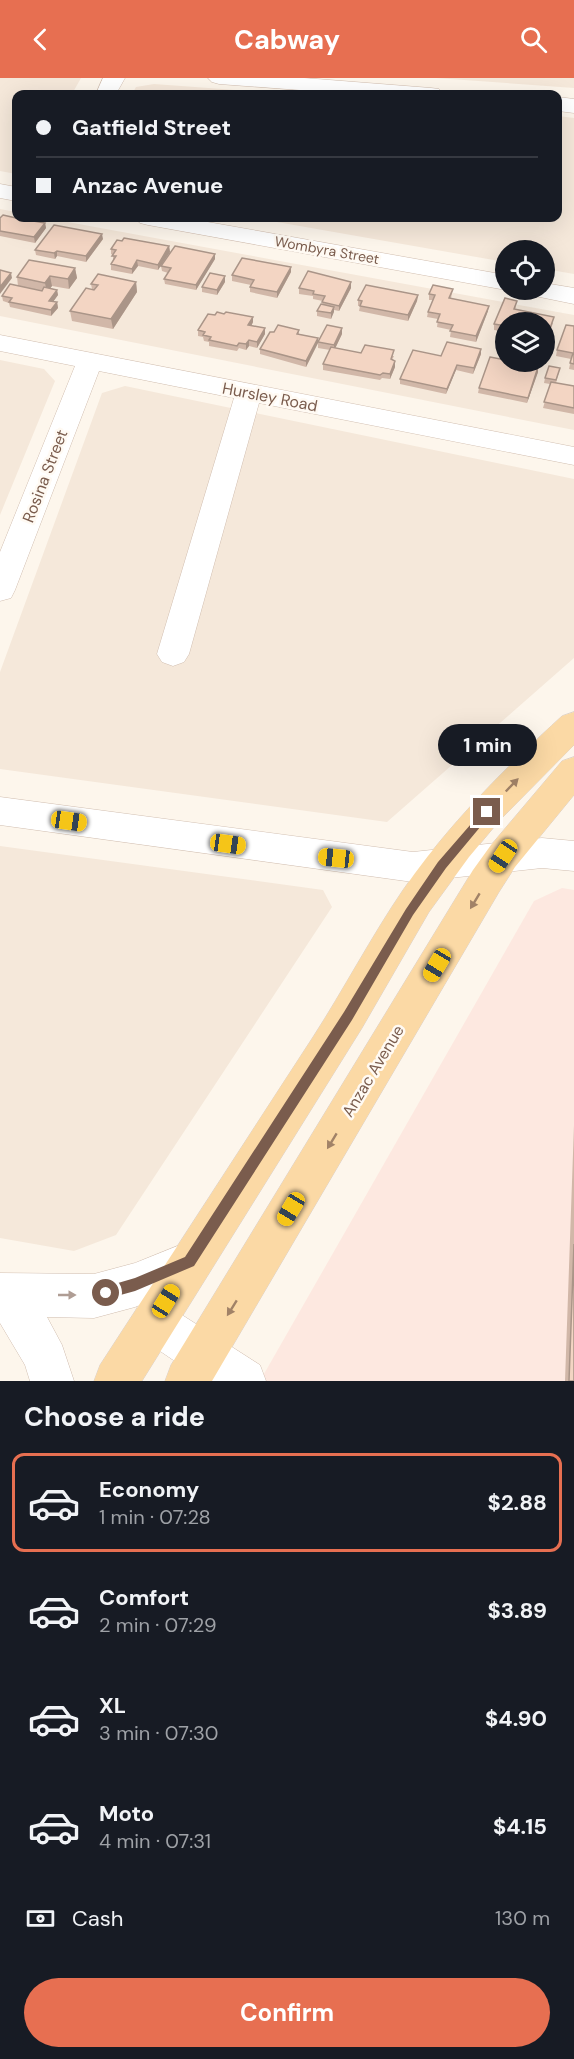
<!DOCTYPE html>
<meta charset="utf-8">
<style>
:root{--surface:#171b24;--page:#20242c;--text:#f1f3f6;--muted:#9ea1a6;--line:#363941;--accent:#e76f51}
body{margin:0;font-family:"DM Sans",sans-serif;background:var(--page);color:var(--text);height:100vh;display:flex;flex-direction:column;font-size:22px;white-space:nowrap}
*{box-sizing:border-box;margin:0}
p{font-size:20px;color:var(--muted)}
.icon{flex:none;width:33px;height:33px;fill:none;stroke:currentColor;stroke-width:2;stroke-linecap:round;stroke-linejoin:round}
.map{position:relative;height:1303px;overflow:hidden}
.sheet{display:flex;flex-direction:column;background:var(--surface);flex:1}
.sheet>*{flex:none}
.banner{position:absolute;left:12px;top:12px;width:550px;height:132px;border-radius:12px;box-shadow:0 6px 24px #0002;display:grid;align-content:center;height:132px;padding:0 24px;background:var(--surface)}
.fabs{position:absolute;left:495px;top:162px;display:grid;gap:12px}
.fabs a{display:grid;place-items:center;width:60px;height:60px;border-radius:50%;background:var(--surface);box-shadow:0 6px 24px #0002;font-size:30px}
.end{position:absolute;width:27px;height:27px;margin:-14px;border:8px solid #7a5c4d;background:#fff;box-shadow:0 0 0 3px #fff}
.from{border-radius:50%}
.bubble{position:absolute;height:42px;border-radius:21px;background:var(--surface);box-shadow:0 6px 24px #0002;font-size:20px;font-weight:700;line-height:42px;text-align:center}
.car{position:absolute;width:18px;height:36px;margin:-18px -9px;border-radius:8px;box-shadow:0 0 4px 2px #0007;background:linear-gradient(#f5c518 24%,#345 0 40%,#f5c518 0 76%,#345 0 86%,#f5c518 0)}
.banner b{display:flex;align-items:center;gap:21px;height:57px;font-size:22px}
.banner b+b{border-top:2px solid var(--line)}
.banner i{width:15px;height:15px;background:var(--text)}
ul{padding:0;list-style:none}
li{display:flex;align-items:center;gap:18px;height:99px;margin:0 12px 9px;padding:0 12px;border:3px solid transparent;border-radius:12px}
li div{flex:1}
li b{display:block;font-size:22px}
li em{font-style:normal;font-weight:700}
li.active{border-color:var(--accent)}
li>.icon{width:54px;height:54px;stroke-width:1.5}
h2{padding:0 24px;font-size:27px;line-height:72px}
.pay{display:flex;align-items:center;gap:15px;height:66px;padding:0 24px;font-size:22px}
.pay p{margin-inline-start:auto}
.action{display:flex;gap:12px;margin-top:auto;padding:12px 24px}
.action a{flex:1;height:69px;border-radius:36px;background:var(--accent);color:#fff;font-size:24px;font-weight:700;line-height:69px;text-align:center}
header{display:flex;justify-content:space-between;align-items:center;height:78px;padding:0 24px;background:var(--accent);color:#fff;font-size:27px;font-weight:700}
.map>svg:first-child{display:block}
</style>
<header><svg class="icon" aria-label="back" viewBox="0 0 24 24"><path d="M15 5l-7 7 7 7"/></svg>Cabway<svg class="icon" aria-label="search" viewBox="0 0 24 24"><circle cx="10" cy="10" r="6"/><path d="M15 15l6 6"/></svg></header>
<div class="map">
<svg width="574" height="1303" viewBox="0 0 574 1303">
<rect width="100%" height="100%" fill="#fdf6ec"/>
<path fill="#f5e8da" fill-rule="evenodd" d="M0,0H81L72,16H16V96L0,93Z
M436,0H574V10Z
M154,6L289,16H132L136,9Z
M558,38L574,40V196L545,191L544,172H506L505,184L254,140H558Z
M0,131L16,134V140H46L574,237V352L0,238ZM506,244H544V284H506Z
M0,282L44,291L55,303L0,437Z
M125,308L574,401V580L387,744L0,691V594L102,315Z
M0,768L323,812L332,829L116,1157L74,1173L0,1160Z"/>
<path fill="#fde8e0" d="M562,810L574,812V1303H260L534,823Z"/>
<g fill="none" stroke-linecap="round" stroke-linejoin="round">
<g stroke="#d1beb0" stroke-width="1">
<path id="minor" d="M103,0H125L116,16H96Z
M208,0H304L431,10L439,11L442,16H353L219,6L212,4Z
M558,19L574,21V35L558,33Z
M0,106L16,109V123L0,120Z
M136,140H185L506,197V212H510H506L148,147L140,145Z
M544,205L574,210V226L530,217L526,212H544Z
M0,257L574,369V387L259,325L189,576L184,584L173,588L162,584L157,576L234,320L99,293L15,512L11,520L0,523V474L75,288L0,273Z
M0,719L413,774L542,760L574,763V793L542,790L413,804L0,747Z
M190,1163L205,1169L211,1184L205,1199L135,1229L94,1240L47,1239L62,1267L74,1303H30L25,1287L0,1245V1195L94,1196L135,1185Z
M153,1221L168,1228L260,1287L266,1303H204L138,1258L131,1243L138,1228Z"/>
</g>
<g stroke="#dad1cd" stroke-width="1">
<path id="major" d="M574,634V667L500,742L469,779L429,834L362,950L142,1303H94L100,1287C171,1178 242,1068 313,959C344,911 371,859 403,812C448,747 504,691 562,638Z
M574,679V717L515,789L499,814L212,1303H165L171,1287L473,792L491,767L562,683Z"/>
</g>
<use href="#minor" fill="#fff" fill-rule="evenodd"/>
<use href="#major" fill="#fbd9a5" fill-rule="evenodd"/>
</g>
<path fill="#d1b7a8" d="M0,140L45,145L46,150L35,165L0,158Z
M103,161L86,184L57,178L55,181L36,177L35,172Z
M169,168L170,174L158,192L138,188L132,196L111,192V186L113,183V177L111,176V171Z
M215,176V181L196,212L165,206L164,201L168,195L162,193L161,188Z
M75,190L77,200L69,211L52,208L50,210L57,212L58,217L53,224H57L58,230L51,238L10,229L9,225L3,223L2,218L18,208L17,199Z
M291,194L277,220L250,214V209L251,207L232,203V197Z
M136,204L137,214L113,251L72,243L70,233L92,211L91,206Z
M225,204L217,217L202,214V209Z
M351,204V210L339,233L334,232L331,241L317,238V233L322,227L323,223L313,221V218L299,216V210Z
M453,211L451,220L488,233L476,264L450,259L451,252L437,249L438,241L427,239L428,234L433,222H429V216Z
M418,217L417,223L408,243L359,233L360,228H358V222Z
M516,228L515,232L553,245L547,262L544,261V244H506V254L494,252V246Z
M224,236L253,239V244L251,248L265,250V256L257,270L249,268L246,272L239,270L237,273L209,268V264L204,263L203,259L198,258V252L215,237Z
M574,248V292L569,291L571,281L556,278L557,272Z
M299,252V256L318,260V265L306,289L260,276V271L274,254Z
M342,256L335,270L361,275L394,278L392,282L395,283V289L390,301L382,300L380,302L323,292V286L330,272L318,270V264Z
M481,276L473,296L456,292L446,316L400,306V301L441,278Z
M560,290L556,305L574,308V336L543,330L550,306L544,305L545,300Z
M538,294L527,325L478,315L479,310Z
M574,1047V1303H565Z"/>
<path fill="#aa9588" d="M45,145L46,150L35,165L34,159Z
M102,156L103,161L86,184V178Z
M169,168L170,174L158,192V187Z
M57,173V178L55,181L54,175Z
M215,176V181L196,212V207Z
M137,182L138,188L132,196V191Z
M291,189V194L277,220V214Z
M75,190L77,200L69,211L68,201Z
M11,195L12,200L0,216V209Z
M50,198L52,208L47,215L45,205Z
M225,198V204L217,217V212Z
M136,204L137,214L113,251L111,241Z
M351,204V210L339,233V228Z
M57,212L58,217L50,228L49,223Z
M418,217L417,223L408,243V237Z
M57,224L58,230L51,238V232Z
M489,228L488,233L476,264V258Z
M334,229V234L331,241V235Z
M253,239V244L249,253L248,247Z
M265,250V256L257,270V264Z
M342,250V256L334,273V267Z
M318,260V265L306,289V283Z
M249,262V268L246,272V266Z
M481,271V276L473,296L474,290Z
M395,283V289L390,301V296Z
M457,287L456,292L446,316L447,311Z
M538,289V294L527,325L528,320Z"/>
<path fill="#f3d5c3" stroke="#aa9588" stroke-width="1.5" d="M3,137L16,140L45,145L34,159L0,153V140Z
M54,147L102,156L86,178L57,173L54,175L35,172Z
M124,160L169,168L158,187L137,182L132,191L111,186L116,178H112L116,172L111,171L117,162L122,163Z
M175,168L215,176L196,207L164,201L171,190L161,188Z
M242,180L291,189L277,214L250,209L254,202L232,197Z
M29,182L75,190L68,201L50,198L45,205L17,199Z
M0,192L11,195L0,209Z
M308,193L351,204L339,228L322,224L325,218L313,216L314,213L299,210Z
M210,195L225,198L217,212L202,209Z
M98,196L136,204L111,241L70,233L86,210L94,212L98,207L91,206Z
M10,206L42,213L44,209L57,212L49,223L57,224L51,232L9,224L12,220L2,218Z
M366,207L418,217L408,237L360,228L362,223L358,222Z
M433,207L453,211L449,220L489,228L476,258L450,253L453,247L437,244L440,236L428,234L435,217L429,216Z
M505,220L517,223L514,231L554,239L548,256H544V244H506V248L494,246Z
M321,226L334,229L331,235L317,233Z
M217,234L224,236L226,234L253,239L248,247L265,250L257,264L249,262L246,266L239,265L237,268L209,262L211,259L203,257L205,254L198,252L208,236L215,237Z
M278,247L299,252L297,256L318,260L306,283L260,271L270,254H274Z
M327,247L342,250L334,267L318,264Z
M566,247L574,248V286L570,285L573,275L557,272Z
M447,264L481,271L474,290L457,287L447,311L400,301L413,272L441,278Z
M365,267L394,272L391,281L395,283L390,296L383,295L380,297L323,286L331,269L361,275Z
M490,279L506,282V284H513L538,289L528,320L479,310Z
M549,288L560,290L556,302L545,300Z
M551,304L574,308V330L544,324Z
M574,1166V1303H569Z"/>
<defs><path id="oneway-solid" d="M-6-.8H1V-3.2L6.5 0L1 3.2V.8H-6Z" transform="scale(1.5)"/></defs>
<g fill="#a18267">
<use href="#oneway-solid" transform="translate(512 707) rotate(-46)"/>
<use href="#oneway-solid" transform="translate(475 823) rotate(121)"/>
<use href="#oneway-solid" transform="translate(332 1063) rotate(121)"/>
<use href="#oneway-solid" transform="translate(232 1230) rotate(122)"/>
</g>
<use fill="#af9d94" href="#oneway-solid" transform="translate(67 1217)"/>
<path fill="#7a5c4d" d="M487,729L491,731V736L446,790L413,837L352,942L194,1188L135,1213L106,1221L101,1219L99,1215L101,1210L135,1200L185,1179L344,934L406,831L438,784L484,731Z"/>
<g text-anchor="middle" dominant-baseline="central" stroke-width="5" stroke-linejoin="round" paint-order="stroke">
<g font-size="14" fill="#7a5c4d" stroke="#fffaf3">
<text transform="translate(327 172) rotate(10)">Wombyra Street</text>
</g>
<g font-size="16" fill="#7a5c4d" stroke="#fffaf3">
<text transform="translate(270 319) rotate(11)">Hursley Road</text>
<text transform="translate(45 398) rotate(-69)">Rosina Street</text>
<text transform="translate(373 993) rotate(-59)">Anzac Avenue</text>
</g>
</g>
</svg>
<div class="fabs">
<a><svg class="icon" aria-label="locate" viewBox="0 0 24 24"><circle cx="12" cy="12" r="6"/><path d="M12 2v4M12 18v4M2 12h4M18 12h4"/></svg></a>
<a><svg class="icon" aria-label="layers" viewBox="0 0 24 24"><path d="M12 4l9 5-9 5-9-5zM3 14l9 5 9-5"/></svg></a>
</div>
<i class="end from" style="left:106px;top:1215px"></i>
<i class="end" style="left:487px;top:734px"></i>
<div class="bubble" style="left:438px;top:646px;width:99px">1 min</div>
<i class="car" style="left:69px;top:743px;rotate:98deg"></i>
<i class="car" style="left:228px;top:766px;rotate:98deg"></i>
<i class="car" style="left:503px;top:778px;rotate:214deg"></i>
<i class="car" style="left:336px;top:780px;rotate:276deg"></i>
<i class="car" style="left:437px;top:887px;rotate:211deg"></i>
<i class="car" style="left:291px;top:1131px;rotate:211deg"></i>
<i class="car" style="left:166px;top:1223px;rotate:32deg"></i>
<div class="banner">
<b><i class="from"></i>Gatfield Street</b>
<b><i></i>Anzac Avenue</b>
</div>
</div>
<section class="sheet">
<h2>Choose a ride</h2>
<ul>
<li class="active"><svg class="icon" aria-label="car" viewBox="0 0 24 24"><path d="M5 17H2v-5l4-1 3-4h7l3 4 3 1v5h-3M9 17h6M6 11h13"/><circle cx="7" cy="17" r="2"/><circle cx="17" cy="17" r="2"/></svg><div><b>Economy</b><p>1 min · 07:28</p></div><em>$2.88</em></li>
<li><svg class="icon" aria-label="car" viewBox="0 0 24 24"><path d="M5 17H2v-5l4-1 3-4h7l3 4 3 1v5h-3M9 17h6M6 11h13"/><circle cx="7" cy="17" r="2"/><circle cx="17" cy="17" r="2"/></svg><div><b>Comfort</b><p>2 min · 07:29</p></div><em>$3.89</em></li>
<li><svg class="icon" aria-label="car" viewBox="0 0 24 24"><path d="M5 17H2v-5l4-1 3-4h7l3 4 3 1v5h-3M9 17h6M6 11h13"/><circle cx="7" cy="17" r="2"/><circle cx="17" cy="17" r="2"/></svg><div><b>XL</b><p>3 min · 07:30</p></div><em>$4.90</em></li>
<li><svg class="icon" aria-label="car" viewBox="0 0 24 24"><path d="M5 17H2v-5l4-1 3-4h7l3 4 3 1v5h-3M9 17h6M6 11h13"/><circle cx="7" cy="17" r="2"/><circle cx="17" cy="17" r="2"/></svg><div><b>Moto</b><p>4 min · 07:31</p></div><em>$4.15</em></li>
</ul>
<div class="pay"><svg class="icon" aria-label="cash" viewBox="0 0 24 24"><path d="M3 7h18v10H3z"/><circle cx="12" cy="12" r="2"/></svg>Cash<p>130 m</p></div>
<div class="action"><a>Confirm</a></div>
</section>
